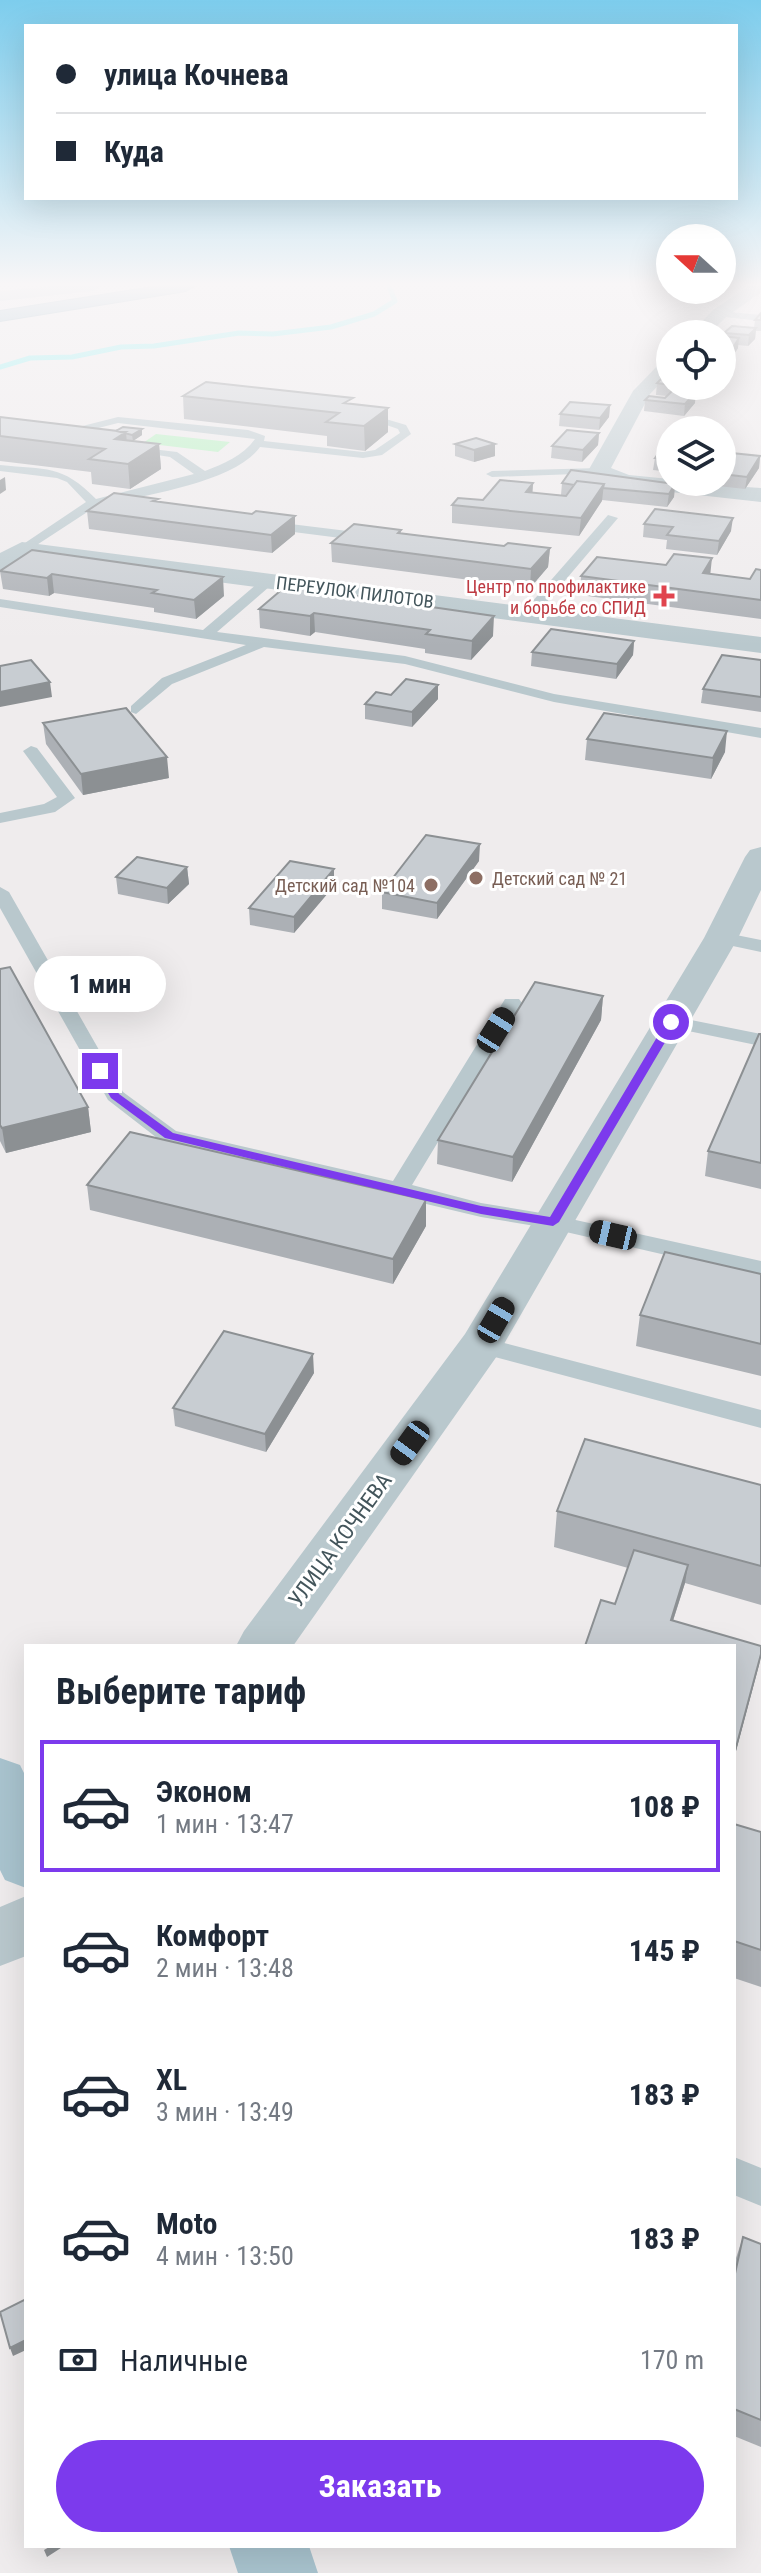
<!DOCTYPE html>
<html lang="ru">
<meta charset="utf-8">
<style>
:root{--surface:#fff;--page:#f6f6f7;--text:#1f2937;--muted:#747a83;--line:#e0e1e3;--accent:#7c3aed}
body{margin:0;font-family:"Roboto Condensed",sans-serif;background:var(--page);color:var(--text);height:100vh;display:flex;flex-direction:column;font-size:30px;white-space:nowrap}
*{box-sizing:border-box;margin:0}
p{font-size:26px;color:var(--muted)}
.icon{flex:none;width:44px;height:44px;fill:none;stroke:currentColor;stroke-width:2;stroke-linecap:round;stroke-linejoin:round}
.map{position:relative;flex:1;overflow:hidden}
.sheet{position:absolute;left:24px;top:1644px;width:712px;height:904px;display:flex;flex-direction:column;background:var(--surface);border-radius:0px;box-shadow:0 8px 32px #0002}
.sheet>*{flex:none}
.top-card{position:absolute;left:24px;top:24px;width:714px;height:176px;border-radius:0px;box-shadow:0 8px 32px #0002;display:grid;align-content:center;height:176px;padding:0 32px;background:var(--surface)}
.needle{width:52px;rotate:291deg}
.controls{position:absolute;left:656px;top:224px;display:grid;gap:16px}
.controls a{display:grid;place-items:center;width:80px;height:80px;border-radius:50%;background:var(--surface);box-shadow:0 8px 32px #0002;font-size:40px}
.end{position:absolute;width:36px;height:36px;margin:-18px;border:10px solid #7c3aed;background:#fff;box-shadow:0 0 0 4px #fff}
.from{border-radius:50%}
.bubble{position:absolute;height:56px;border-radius:28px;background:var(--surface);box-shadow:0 8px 32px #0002;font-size:26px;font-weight:700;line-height:56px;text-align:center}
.car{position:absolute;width:24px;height:48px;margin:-24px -12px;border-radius:10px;box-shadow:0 0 6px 2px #0007;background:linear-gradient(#222 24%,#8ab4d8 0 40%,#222 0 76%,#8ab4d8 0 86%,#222 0)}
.top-card b{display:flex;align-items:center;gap:28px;height:76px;font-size:30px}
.top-card b+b{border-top:2px solid var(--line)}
.top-card i{width:20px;height:20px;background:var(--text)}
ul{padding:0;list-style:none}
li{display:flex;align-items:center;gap:24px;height:132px;margin:0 16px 12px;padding:0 16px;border:4px solid transparent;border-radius:0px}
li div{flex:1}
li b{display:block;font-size:30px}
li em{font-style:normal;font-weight:700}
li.current{border-color:var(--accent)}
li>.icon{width:72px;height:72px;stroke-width:1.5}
h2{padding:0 32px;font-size:36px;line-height:96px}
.pay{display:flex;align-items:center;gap:20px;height:88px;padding:0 32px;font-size:30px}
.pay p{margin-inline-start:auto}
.button{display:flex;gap:16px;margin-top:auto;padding:16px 32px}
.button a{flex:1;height:92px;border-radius:48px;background:var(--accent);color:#fff;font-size:32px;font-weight:700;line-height:92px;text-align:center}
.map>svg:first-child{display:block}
</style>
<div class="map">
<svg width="761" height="2573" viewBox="0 0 761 2573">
<rect width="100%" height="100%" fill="#efeced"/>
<path fill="#b5f2c0" d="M156,434L230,442L218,452L143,443Z"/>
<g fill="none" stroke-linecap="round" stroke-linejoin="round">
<path stroke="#7ef3f4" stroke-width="5" d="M0,367L30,358L72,357L121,347L154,346L239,333L273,334L331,327L374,314L395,301L389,286"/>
<g stroke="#6a97ac" stroke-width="2">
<path id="highway" d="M159,286H194L186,291L0,321V311Z"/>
</g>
<path fill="#b9c8cd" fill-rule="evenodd" d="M719,311L761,315V321L716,316Z
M352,409L406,425L411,434L382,455L363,458L260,447C237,480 153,494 115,502L134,504V510L95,507L26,552L16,549L86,502L67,482L57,478L0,471V465C46,470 62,464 96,499L194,474L170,457L126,450V446L177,452L205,471C223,464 243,456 255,439L118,423L59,438L55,437V433L118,417L248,430L265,436L264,441L363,452L375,450L400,433L398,429L352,413Z
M599,468L605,471L603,473L492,477L486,474L492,471Z
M608,515L618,518L534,617H524V611Z
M266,521L372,534L378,538L372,542L262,528V522Z
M265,577L277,580L217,632L405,656L554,694L761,728V738L554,702L405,664L264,647L172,684L136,714L131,712V706L162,678L246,645L0,607V599L203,630Z
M31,746L37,748L75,798L55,812L0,823V813L44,804L57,797L23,751Z
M0,887L9,892L123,1092L176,1131L393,1181L505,999H519L522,1003L412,1185L481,1203L553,1215L761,1261V1277L553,1229L481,1217L161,1141L108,1100L0,908Z
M721,932L761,940V952L714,942L712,938Z
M671,1016L761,1034V1046L664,1026L661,1022L664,1018Z
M481,1337L761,1410V1428L472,1351L469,1345L472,1339Z
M734,2157L761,2168V2206L734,2195Z"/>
<path fill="#b9c8cd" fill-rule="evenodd" d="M749,286H761V292L725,318L709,334H690L713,310Z
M670,358V373L650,394L611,468L629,475L670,479V482L761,488V502L626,487L592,475L588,471L633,391L664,359Z
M22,542L761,637V653L26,557L0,570V553Z
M761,847V890L738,938L497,1356L293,1646H236L244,1631L465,1334L704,938L745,857L750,850Z
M26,1896V1956L0,1966V1907Z"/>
<path fill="#bacdd6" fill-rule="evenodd" d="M52,286H101L93,291L0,301V291Z"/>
<path fill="#a9c4cf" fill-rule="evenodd" d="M0,1758L20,1765L26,1777V1888L5,1880L0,1870Z
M229,2546H309L318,2573H238Z"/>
<use href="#highway" fill="#7facc1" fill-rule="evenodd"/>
</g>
<path fill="#acb0b5" d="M761,313V331H756L755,339L748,346L738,345V348L732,357H730L729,365L725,371H722V336H724V333L754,328L755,320Z
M670,376V386H689L687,391L695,403L684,416L644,411L645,400L665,398L667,396L656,395L657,383Z
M183,396L353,404L388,432L365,451L327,446V436L184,419Z
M610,405L609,417L599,430L559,426L560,414Z
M0,417L142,435L133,441L159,444L161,469L130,489L92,484L91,472L0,461Z
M599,433L598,445L582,462L551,458L552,446Z
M455,444H495V456L474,462L455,456Z
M670,449V472L653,470L655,458Z
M722,452L760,456L759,468L745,489L700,484V482H722Z
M533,483L532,493L561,495L562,483L675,484L674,497L667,507L602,500L579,536L452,523V505L483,500Z
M158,502L252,514L295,516V534L272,553L89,529L87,511Z
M644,524L731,531L717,555L666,549L667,540L643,537Z
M401,530V533L504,546L550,548L548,567L530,588L332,562L331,543Z
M32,550L224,596L196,619L154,612V608L54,593L49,596L3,589L0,571Z
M761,570V619L580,595L581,576L711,574L750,579Z
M286,586L493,636L471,660L425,653V649L315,632L310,636L260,628L259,609Z
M634,641L633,655L616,679L531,666L532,652Z
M761,660V712L701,703L703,689Z
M391,695L438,699L412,727L365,719V704Z
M43,723L169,778L83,795L46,744Z
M587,739L725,752L711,779L585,760Z
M479,861L437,919L382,909V892Z
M187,867L189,884L168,904L118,894L116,877Z
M334,886L294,933L250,925L249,908Z
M0,969L88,1107L91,1132L6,1153L0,1141Z
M603,996L601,1020L512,1182L437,1164L438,1140Z
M761,1034V1189L705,1176L708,1151Z
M87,1185L426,1226L393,1284L90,1210Z
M761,1274V1376L636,1346L640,1315Z
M314,1373L266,1452L175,1426L173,1408Z
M761,1485V1605L685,1583L673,1621L761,1656L734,1758V1646L615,1604L628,1568L554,1547L557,1511Z
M734,1824L761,1832V1987L734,1978Z
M743,2237L761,2244V2447L734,2436V2264Z"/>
<path fill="#8c9093" d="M756,328L755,339L748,346L749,335Z
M739,338L738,348L732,357L734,346Z
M730,354L729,365L725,371L726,360Z
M683,386H689V389L682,397Z
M696,392L695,403L684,416L685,404Z
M610,405L609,417L599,430L600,418Z
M388,408V432L365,451L364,426Z
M142,429V435L133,441L132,435Z
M126,432L128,457L115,439Z
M599,433L598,445L582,462L583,450Z
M159,444L161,469L130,489L128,464Z
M495,444V456L474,462V450Z
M760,456L759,468L745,489L747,477Z
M5,477L6,490L0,494V480Z
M533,483L532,500L526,492Z
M604,484L602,501L579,536L581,518Z
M675,484L674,497L667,507L669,494Z
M295,516V534L272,553L271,535Z
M733,518L731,531L717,555L719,541Z
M550,548L548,567L530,588L531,569Z
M712,558L710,577L703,573Z
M52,574L54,593L49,596L47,578Z
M223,577L224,596L196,619L194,600Z
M314,613L315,632L310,636V616Z
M494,616L493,636L471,660L472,641Z
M634,641L633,655L616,679L617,664Z
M50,682L52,697L0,707V692Z
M438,685V699L412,727V712Z
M727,731L725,752L711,779L713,758Z
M167,757L169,778L83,795L81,774Z
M480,844L479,861L437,919V903Z
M187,867L189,884L168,904L167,888Z
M334,869V886L294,933V917Z
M603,996L601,1020L512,1182L513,1157Z
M88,1107L91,1132L6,1153L2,1128Z
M426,1200V1226L393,1284V1259Z
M313,1354L314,1373L266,1452L265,1434Z
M688,1565L685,1583L667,1639L671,1620Z
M761,1654L759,1665L734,1758V1755Z
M26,2340V2350L13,2356L10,2348Z
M51,2546H64L47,2557L44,2550Z"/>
<path fill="#c8cdd2" stroke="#8c9093" stroke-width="2" d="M761,313V320H755Z
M732,326L756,328L749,335L724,333Z
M722,336L739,338L734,346L722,345Z
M722,353L730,354L726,360H722Z
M665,375L670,376V385L657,383Z
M206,382L353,398L344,403L388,408L364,426L326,422L339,413L183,396Z
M673,390L696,392L685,404L645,400L649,396L665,398Z
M570,402L610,405L600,418L560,414Z
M0,417L126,432L115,439L159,444L128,464L89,459L105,449L0,436Z
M123,427L142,429L132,435L116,431Z
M567,430L599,433L583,450L552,446Z
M476,438L495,444L474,450L455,444Z
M662,448L670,449V459L655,458Z
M722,452L760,456L747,477L722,474Z
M571,470L675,484L669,494L603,488L604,484L577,481L574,485L562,483Z
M500,480L533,483L526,492L566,496L577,481L604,484L581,518L452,505L458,498L483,500Z
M114,493L158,499L153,501L252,514L256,511L295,516L271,535L87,511Z
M655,509L733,518L719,541L667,535L673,527L644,524Z
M354,524L401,530L398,533L504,546L508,543L550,548L531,569L331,543Z
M32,550L223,577L194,600L152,593L157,590L52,574L47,578L0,571Z
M674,554L712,558L703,573L750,579L756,569L761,570V600L581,576L597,557L666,565Z
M286,586L494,616L472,641L426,634L430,630L314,613L310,616L259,609Z
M551,629L634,641L617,664L532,652Z
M722,655L761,660V697L703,689Z
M31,660L50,682L0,692V666Z
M406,679L438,685L412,712L365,704L376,692L391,695Z
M126,708L167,757L81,774L43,723Z
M604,713L727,731L713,758L587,739Z
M426,835L480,844L437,903L382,892Z
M137,857L187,867L167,888L116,877Z
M290,861L334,869L294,917L249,908Z
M10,967L88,1107L2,1128L0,1125V969Z
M535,982L603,996L513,1157L438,1140Z
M759,1034H761V1163L708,1151Z
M130,1132L426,1200L393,1259L87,1185Z
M665,1252L761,1274V1344L640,1315Z
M224,1331L313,1354L265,1434L173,1408Z
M585,1439L761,1485V1566L557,1511Z
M634,1550L688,1565L671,1620L761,1646V1654L734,1755V1646H585L601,1600L615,1604Z
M734,1824L761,1832V1950L734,1941Z
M743,2237L761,2244V2420L734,2409V2278Z
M26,2299V2340L10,2348L0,2312Z"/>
<linearGradient id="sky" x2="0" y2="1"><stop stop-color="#7dcded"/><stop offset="0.44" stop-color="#f8f6f7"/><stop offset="1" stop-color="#f8f6f7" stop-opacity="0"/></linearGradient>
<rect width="761" height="646" fill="url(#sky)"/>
<path fill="#7c3aed" d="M671,1019L677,1022L559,1222L553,1226L481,1214L165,1138L111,1098L95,1071L104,1068L119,1094L173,1133L481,1206L550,1217L666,1022Z"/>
<path fill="#e0444e" stroke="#fff" stroke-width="3" d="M660 584h8v8h8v8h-8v8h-8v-8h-8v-8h8z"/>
<g fill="#8d6e63" stroke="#fff" stroke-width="3">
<circle cx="476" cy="878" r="8"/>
<circle cx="431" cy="885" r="8"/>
</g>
<g text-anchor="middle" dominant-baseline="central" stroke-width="6" stroke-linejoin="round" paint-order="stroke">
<g font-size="18" fill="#be3a42" stroke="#fff" text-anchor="end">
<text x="646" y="586">Центр по профилактике<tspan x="646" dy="21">и борьбе со СПИД</tspan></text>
</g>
<g font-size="18" fill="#43555b" stroke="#fff">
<text transform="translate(355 592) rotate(7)">ПЕРЕУЛОК ПИЛОТОВ</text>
</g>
<g font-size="18" fill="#785e54" stroke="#fff" text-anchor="start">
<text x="492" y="878">Детский сад № 21</text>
<text x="415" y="885" text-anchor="end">Детский сад №104</text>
</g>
<g font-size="22" fill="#43555b" stroke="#fff">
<text transform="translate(340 1540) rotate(-54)">УЛИЦА КОЧНЕВА</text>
</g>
</g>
</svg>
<div class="controls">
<a><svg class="needle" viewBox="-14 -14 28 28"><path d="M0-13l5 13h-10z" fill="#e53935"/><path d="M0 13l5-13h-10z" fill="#747a83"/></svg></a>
<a><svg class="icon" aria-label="locate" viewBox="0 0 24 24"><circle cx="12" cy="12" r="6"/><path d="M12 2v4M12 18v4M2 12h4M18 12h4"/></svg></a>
<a><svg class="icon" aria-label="layers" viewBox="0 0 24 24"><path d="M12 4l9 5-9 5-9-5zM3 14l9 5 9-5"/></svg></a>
</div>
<i class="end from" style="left:671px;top:1022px"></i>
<i class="end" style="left:100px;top:1071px"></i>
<div class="bubble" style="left:34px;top:956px;width:132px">1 мин</div>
<i class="car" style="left:496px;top:1030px;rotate:32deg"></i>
<i class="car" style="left:613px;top:1235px;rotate:283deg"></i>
<i class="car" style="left:496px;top:1320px;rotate:30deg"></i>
<i class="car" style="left:410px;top:1443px;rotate:216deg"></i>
<div class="top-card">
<b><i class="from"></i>улица Кочнева</b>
<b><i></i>Куда</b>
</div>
<section class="sheet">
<h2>Выберите тариф</h2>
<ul>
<li class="current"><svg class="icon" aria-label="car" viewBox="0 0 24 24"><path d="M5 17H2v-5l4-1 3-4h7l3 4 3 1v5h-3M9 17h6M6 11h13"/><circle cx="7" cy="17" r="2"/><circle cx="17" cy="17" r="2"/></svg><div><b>Эконом</b><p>1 мин · 13:47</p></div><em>108 ₽</em></li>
<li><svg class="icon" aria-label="car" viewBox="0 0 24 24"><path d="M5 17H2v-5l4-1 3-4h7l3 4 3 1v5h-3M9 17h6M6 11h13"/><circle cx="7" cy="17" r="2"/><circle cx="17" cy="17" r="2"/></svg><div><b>Комфорт</b><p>2 мин · 13:48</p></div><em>145 ₽</em></li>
<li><svg class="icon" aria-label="car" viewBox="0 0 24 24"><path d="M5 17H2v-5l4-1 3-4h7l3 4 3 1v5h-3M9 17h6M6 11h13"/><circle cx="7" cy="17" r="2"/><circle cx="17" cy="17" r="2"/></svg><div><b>XL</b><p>3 мин · 13:49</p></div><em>183 ₽</em></li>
<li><svg class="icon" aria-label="car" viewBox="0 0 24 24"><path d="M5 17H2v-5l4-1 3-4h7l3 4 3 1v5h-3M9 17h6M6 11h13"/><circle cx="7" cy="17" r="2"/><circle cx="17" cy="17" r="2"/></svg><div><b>Moto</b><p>4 мин · 13:50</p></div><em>183 ₽</em></li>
</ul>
<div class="pay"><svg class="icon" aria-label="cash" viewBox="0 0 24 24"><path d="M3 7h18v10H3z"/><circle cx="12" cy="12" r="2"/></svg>Наличные<p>170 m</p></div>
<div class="button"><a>Заказать</a></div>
</section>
</div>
